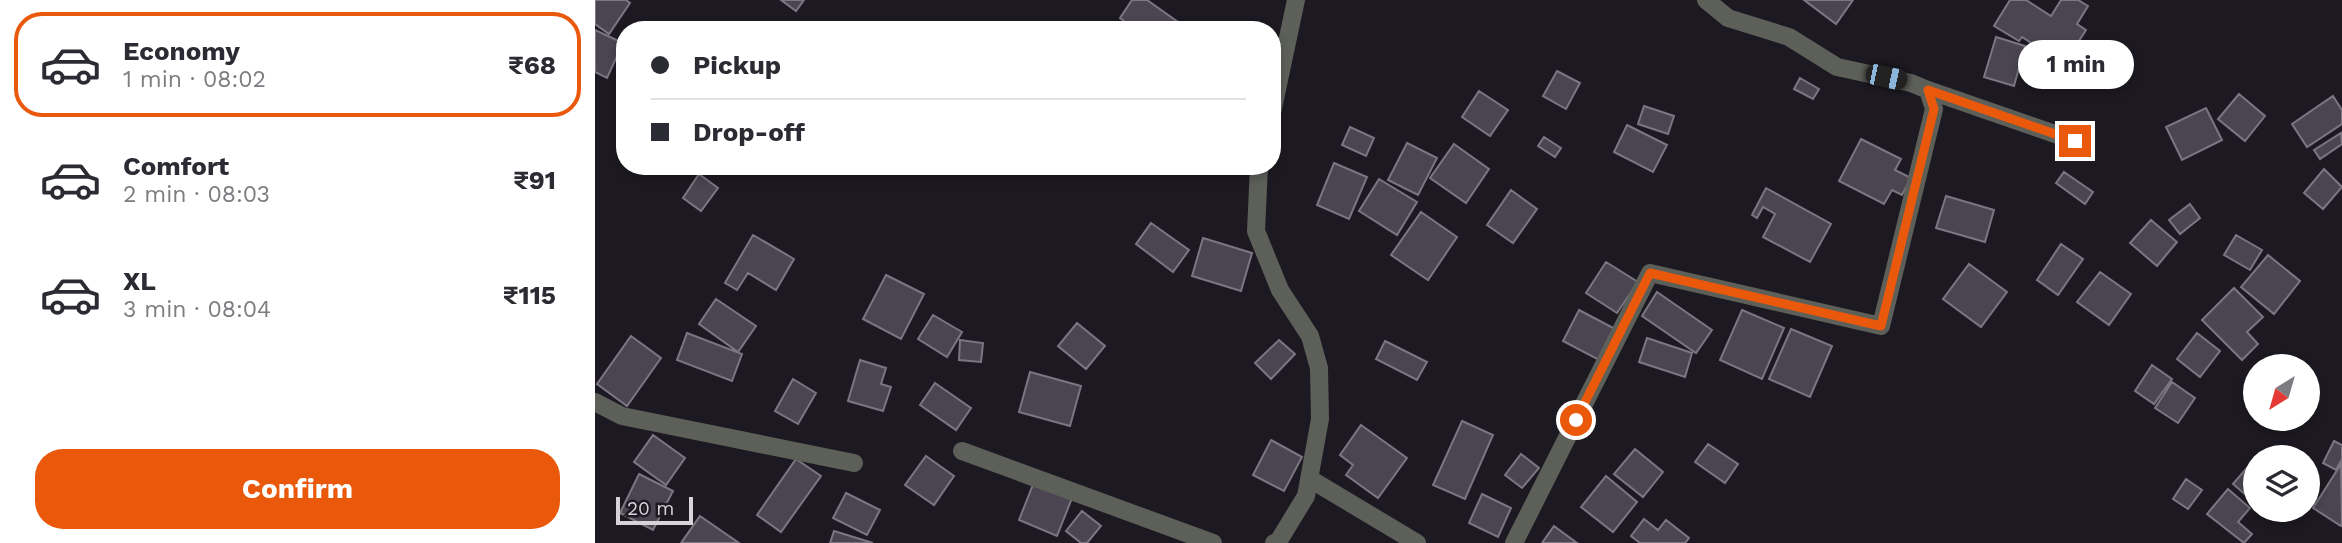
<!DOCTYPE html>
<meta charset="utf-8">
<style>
:root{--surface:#fff;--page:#f7f7f7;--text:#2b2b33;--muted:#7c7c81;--line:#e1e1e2;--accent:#ea580c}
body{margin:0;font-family:"Work Sans",sans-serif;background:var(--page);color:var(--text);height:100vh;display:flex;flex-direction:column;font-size:26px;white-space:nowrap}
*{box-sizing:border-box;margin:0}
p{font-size:23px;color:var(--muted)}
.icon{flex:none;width:38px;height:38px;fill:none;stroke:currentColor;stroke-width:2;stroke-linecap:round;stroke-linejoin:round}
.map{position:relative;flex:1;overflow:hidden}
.panel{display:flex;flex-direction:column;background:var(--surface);width:595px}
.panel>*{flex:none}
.guide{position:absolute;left:21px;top:21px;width:665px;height:154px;border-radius:28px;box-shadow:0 4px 10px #0003;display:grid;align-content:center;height:154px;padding:0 35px;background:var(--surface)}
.needle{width:46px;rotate:217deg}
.tools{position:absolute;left:1648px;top:354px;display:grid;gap:14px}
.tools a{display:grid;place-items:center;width:77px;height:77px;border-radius:50%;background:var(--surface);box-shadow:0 4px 10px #0003;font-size:35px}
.scale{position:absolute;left:21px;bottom:18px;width:77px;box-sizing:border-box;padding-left:7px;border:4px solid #d6d3da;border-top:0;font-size:19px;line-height:24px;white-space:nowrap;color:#d6d3da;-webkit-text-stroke:5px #1d1922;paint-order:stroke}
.end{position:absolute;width:32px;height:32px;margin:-16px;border:9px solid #ea580c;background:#fff;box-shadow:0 0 0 4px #fff}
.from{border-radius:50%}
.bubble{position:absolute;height:49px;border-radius:24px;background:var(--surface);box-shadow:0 4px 10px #0003;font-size:23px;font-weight:700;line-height:49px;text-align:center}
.car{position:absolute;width:21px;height:42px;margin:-21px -10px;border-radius:9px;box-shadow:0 0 5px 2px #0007;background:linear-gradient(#222 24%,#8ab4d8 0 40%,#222 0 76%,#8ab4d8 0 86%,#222 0)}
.guide b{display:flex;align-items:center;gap:24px;height:66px;font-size:26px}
.guide b+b{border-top:2px solid var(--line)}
.guide i{width:18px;height:18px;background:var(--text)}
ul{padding:12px 0 0;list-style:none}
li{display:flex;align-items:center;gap:21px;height:105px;margin:0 14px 10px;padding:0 21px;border:4px solid transparent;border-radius:28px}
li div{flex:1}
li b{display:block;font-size:26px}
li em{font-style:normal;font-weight:700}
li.current{border-color:var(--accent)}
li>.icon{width:63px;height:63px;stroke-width:1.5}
.primary-button{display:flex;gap:14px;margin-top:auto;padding:14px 35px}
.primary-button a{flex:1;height:80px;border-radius:28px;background:var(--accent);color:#fff;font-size:28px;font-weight:700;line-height:80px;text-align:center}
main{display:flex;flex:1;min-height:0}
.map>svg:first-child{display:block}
</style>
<main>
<section class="panel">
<ul>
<li class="current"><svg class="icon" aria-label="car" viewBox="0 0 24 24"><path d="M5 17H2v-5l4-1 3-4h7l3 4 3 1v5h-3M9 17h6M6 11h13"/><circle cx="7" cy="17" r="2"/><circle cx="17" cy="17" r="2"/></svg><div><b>Economy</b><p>1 min · 08:02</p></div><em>₹68</em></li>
<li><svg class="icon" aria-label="car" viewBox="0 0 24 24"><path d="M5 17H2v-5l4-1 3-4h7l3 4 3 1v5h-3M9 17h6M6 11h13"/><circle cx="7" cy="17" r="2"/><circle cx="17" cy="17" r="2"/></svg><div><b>Comfort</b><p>2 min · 08:03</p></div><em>₹91</em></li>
<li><svg class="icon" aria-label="car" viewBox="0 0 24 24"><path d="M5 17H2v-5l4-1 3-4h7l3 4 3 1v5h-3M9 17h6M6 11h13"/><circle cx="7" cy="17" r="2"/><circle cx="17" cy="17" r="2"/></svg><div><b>XL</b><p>3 min · 08:04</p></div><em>₹115</em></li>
</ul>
<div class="primary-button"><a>Confirm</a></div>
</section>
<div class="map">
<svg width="1747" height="543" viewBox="0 0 1747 543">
<rect width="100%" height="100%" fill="#1d1922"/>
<path fill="#4a4550" stroke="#7b7682" stroke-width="2" d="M0,0H31L35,3L14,34L0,24Z
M186,0H209L201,11Z
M537,0H552L583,22L577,30H529L533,24L525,18Z
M1209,0H1258L1241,24Z
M1415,0H1431L1456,16L1466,0H1483L1493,6L1482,24L1491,30L1469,64L1427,37L1424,41L1399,26Z
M0,30L28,43L12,78L0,72Z
M1401,37L1430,46L1419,86L1389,77Z
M962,71L985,83L971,109L948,96Z
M1205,78L1224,89L1218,99L1199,89Z
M884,91L913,110L895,136L867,117Z
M1644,94L1670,116L1650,141L1623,119Z
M1738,96L1747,110V124L1712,147L1697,124Z
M1049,106L1079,116L1073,134L1043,124Z
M1611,108L1627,140L1587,160L1571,127Z
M1032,125L1072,145L1058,172L1019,152Z
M755,127L779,138L771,156L747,145Z
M1746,133L1747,144L1725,159L1719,150Z
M949,137L966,148L960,157L943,146Z
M1266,139L1306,159L1300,170L1316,178L1307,195L1297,190L1289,204L1244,181Z
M812,143L842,158L823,195L793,180Z
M859,144L894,169L871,203L835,178Z
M739,163L772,177L754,219L722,205Z
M1729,169L1747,187L1728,209L1709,193Z
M1469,172L1498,192L1490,204L1461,183Z
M104,174L123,188L106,211L88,198Z
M784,179L822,202L802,235L764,211Z
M1171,188L1236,224L1215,262L1168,237L1180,214L1168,207L1162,218L1157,215Z
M916,190L942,209L918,243L892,225Z
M1351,196L1399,210L1390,242L1341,228Z
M1595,204L1605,218L1585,234L1574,220Z
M826,212L862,237L833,280L796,255Z
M1556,220L1582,242L1562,266L1535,243Z
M556,223L594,250L578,272L541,244Z
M158,235L199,259L181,290L153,273L142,290L130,283Z
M1641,235L1667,250L1655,270L1629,255Z
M608,238L657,253L646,291L597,276Z
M1466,244L1488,259L1463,295L1442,280Z
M1673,255L1705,281L1679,314L1646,287Z
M1011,262L1043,282L1022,313L991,293Z
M1374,264L1412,292L1386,327L1348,299Z
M1505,272L1536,294L1514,325L1482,302Z
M291,275L329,294L306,339L268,319Z
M1639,288L1668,317L1652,332L1663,344L1647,360L1607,320Z
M1062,292L1117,330L1101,353L1047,316Z
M121,299L161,326L143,352L104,324Z
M984,310L1022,330L1006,361L968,341Z
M1147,310L1189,328L1167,379L1125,360Z
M338,315L367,332L352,357L323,339Z
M482,323L510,346L491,369L463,346Z
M1196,329L1237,346L1215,397L1174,379Z
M92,333L147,354L137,381L82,360Z
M1602,333L1625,351L1605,377L1582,359Z
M36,336L66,358L32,406L2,384Z
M1052,338L1097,353L1090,377L1044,362Z
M365,340L388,343L386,362L364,360Z
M684,340L700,354L676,379L660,363Z
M790,341L832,362L822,380L781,359Z
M265,360L291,368L286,384L296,387L288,411L253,401Z
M1557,365L1577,379L1559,404L1540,391Z
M435,372L486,386L475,426L424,412Z
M198,379L221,393L203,424L180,411Z
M1577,382L1600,398L1583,423L1560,408Z
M340,383L376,408L361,430L325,405Z
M867,421L898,435L870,499L838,485Z
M766,425L812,458L783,498L751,475L758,465L745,455Z
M58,435L90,458L71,485L39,462Z
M676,440L707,457L689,491L658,475Z
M1739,441L1747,445V459L1741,470L1728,463Z
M1113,444L1143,464L1130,483L1100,462Z
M1040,449L1068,472L1048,497L1019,474Z
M926,454L944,468L927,488L910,475Z
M331,456L359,476L339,505L310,485Z
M201,459L226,476L186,532L162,515Z
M1657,462L1661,466L1660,503L1638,484Z
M1746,464L1747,524L1746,526L1718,508Z
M44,474L78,491L58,530L25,513Z
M1011,476L1042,502L1018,532L986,507Z
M1591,479L1607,490L1593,509L1578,499Z
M439,482L477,498L462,536L424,520Z
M1633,489L1655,508L1643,522L1657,534L1649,543L1612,514Z
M251,493L285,510L272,535L238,518Z
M887,494L916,508L903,537L874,523Z
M487,511L506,526L492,543H486L471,531Z
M105,516L144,543H86Z
M1049,519L1063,530L1071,520L1094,538L1090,543H1045L1036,536Z
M959,526L982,543H947Z
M239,531L278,543H235Z"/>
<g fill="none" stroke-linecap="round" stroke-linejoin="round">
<path stroke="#5d5f59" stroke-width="18" d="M1333,90L1480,141
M677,113L701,0
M664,166L661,231L685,290L715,336L724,368L725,419L711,496L683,542L679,543
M0,402L27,416L259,463
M367,451L618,543
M715,479L822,543
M919,543L1055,273L1286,326L1339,109L1333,90L1316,83L1242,67L1194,37L1133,18L1111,0"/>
</g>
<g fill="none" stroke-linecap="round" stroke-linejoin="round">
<path stroke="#ea580c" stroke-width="9" d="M981,420L1055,273L1286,326L1339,109L1333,90L1480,141"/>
</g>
</svg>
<div class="tools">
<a><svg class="needle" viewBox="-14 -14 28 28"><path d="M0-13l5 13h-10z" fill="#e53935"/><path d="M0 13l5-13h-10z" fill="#7c7c81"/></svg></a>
<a><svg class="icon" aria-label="layers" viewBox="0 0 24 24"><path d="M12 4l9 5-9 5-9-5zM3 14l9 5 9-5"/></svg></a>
</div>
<div class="scale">20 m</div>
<i class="end from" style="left:981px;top:420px"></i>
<i class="end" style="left:1480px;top:141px"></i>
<div class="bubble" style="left:1423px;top:40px;width:116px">1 min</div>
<i class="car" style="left:1291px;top:77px;rotate:102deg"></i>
<div class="guide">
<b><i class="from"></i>Pickup</b>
<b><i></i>Drop-off</b>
</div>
</div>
</main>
